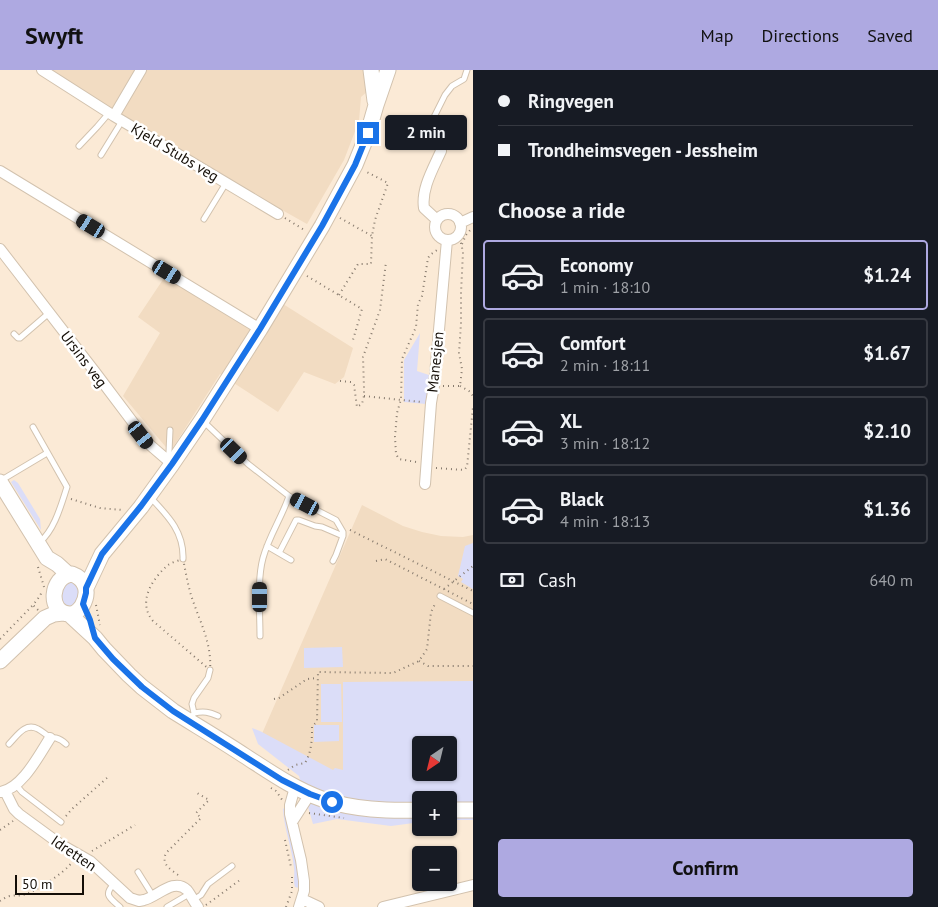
<!DOCTYPE html>
<meta charset="utf-8">
<style>
:root{--surface:#171b24;--page:#20242c;--text:#f1f3f6;--muted:#9ea1a6;--line:#363941;--accent:#aea9e1}
body{margin:0;font-family:"PT Sans",sans-serif;background:var(--page);color:var(--text);height:100vh;display:flex;flex-direction:column;font-size:19px;white-space:nowrap}
*{box-sizing:border-box;margin:0}
p{font-size:16px;color:var(--muted)}
.icon{flex:none;width:28px;height:28px;fill:none;stroke:currentColor;stroke-width:2;stroke-linecap:round;stroke-linejoin:round}
.map{position:relative;flex:1;overflow:hidden}
.drawer{display:flex;flex-direction:column;background:var(--surface);width:465px}
.drawer>*{flex:none}
.hud{display:grid;align-content:center;height:110px;padding:0 25px;background:var(--surface)}
.needle{width:32px;rotate:215deg}
.fabs{position:absolute;left:412px;top:666px;display:grid;gap:10px}
.fabs a{display:grid;place-items:center;width:45px;height:45px;border-radius:5px;background:var(--surface);box-shadow:0 1px 4px #0004;font-size:25px}
.scale{position:absolute;left:15px;bottom:12px;width:69px;box-sizing:border-box;padding-left:5px;border:2px solid #140e07;border-top:0;font-size:14px;line-height:18px;white-space:nowrap;color:#140e07;-webkit-text-stroke:4px #fff;paint-order:stroke}
.end{position:absolute;width:22px;height:22px;margin:-11px;border:6px solid #1a73e8;background:#fff;box-shadow:0 0 0 2px #fff}
.from{border-radius:50%}
.bubble{position:absolute;height:35px;border-radius:5px;background:var(--surface);box-shadow:0 1px 4px #0004;font-size:16px;font-weight:600;line-height:35px;text-align:center}
.car{position:absolute;width:15px;height:30px;margin:-15px -8px;border-radius:6px;box-shadow:0 0 4px 1px #0007;background:linear-gradient(#222 24%,#8ab4d8 0 40%,#222 0 76%,#8ab4d8 0 86%,#222 0)}
.hud b{display:flex;align-items:center;gap:18px;height:48px;font-size:19px}
.hud b+b{border-top:1px solid var(--line)}
.hud i{width:12px;height:12px;background:var(--text)}
ul{padding:0;list-style:none}
li{display:flex;align-items:center;gap:15px;height:70px;margin:0 10px 8px;padding:0 15px;border:2px solid var(--line);border-radius:5px}
li div{flex:1}
li b{display:block;font-size:19px}
li em{font-style:normal;font-weight:600}
li.active{border-color:var(--accent)}
li>.icon{width:45px;height:45px;stroke-width:1.5}
h2{padding:0 25px;font-size:22px;line-height:60px}
.pay{display:flex;align-items:center;gap:12px;height:55px;padding:0 25px;font-size:19px}
.pay p{margin-inline-start:auto}
.action{display:flex;gap:10px;margin-top:auto;padding:10px 25px}
.action a{flex:1;height:58px;border-radius:5px;background:var(--accent);color:#111;font-size:20px;font-weight:600;line-height:58px;text-align:center}
header{display:flex;align-items:center;gap:30px;box-sizing:border-box;height:70px;padding:0 25px;background:var(--accent);color:#111}
header strong{font-size:24px}
nav{display:flex;gap:28px;margin-inline-start:auto;font-size:18px}
main{display:flex;flex:1;min-height:0}
.map>svg:first-child{display:block}
</style>
<header>
<strong>Swyft</strong>
<nav><a>Map</a><a>Directions</a><a>Saved</a></nav>
</header>
<main>
<div class="map">
<svg width="473" height="837" viewBox="0 0 473 837">
<rect width="100%" height="100%" fill="#fbead6"/>
<path fill="#f2dcc2" fill-rule="evenodd" d="M45,0H392L361,27L359,51L344,90L307,154L117,47Z
M166,205L265,264L283,234L353,278L344,307L335,314L304,302L278,342L220,304L170,382L123,326L160,263L138,247Z
M362,435L403,456L422,462L441,466L463,467L473,465V710H349L261,666ZM421,675H449V702H421Z"/>
<path fill="#dbddf8" fill-rule="evenodd" d="M420,263L417,301L429,305L426,334L404,332V290Z
M14,410L18,413L40,449L41,460L11,412Z
M473,473V519L461,512L463,509L458,506L465,476Z
M66,512H74C80,521 81,528 72,536H66C57,528 62,520 66,512Z
M342,577L343,597L304,598V578Z
M473,611V750H449V730H421V752L391,756L337,749L313,754L299,706L258,674L252,658L260,661L333,700L335,698L343,700V612ZM421,675H449V702H421Z
M321,614H341L342,652H321Z
M314,655H339V671L314,672Z
M286,736L289,761L297,795L299,818L295,817C293,811 295,804 294,798C292,778 284,759 283,739Z"/>
<g fill="none" stroke-linecap="round" stroke-linejoin="round">
<g stroke="#d2c2ae" stroke-width="7">
<path id="lane" d="M432,51L445,25L452,16L464,9L467,0
M79,76L97,57L109,43
M101,85L122,51
M204,149L226,113
M14,264L18,268H20L49,243
M203,351L248,394L289,426C282,447 269,466 263,488C257,510 260,542 260,566
M33,357L67,417C61,435 55,459 40,472
M167,390L169,382L170,360
M0,411L47,383
M289,426L336,450L343,462V466L336,485L333,491
M151,428C168,446 184,462 183,489
M267,476L291,490
M279,483L296,450H299L315,456L322,457L343,466
M440,526L473,543
M194,643C204,641 209,642 218,646
M190,651L194,643L192,634L194,628L208,608L210,600
M9,674C17,666 25,652 38,659C42,661 45,664 48,666C53,670 50,667 56,668C60,669 63,671 66,674
M16,715L22,722L61,752
M138,802L153,826
M114,814C103,825 110,828 120,837
M193,830L201,825L208,814L232,796
M167,837L189,824"/>
</g>
<g stroke="#d2c2ae" stroke-width="12">
<path id="street" d="M42,0L114,46L278,144
M114,46L141,0
M0,101L260,259
M435 157a13 13 0 1 1 26 0a13 13 0 1 1-26 0Z
M437,150L424,138C421,119 433,99 441,81
M460,153L473,147
M0,179L95,302L150,375L172,394
M425,414L431,333L434,316L447,170
M295,717L290,735V744L301,790L304,811V821L299,837
M5,721L14,739L19,744L60,774L90,791L130,828L139,831L144,830C157,827 174,807 187,820C191,825 194,832 198,837
M0,722C22,719 39,685 50,668
M292,752L310,724
M302,829L319,837
M383,837L473,815"/>
</g>
<g stroke="#d2c2ae" stroke-width="17">
<path id="secondary" d="M371,0L375,31
M0,412L47,488L57,494L68,504
M72,504C86,509 90,522 82,536C79,540 76,544 70,544C47,544 50,506 72,504Z
M86,518L102,484L141,437L172,394L202,350L260,259L322,156L355,95L368,63L376,35L388,0
M69,544L95,568L104,579L129,605L142,617L173,641C197,656 221,670 245,686C270,702 294,719 322,729C354,740 388,741 421,740
M0,591L45,548L54,544L63,543
M449,740H473"/>
</g>
<path stroke="#877b6e" stroke-width="2" stroke-dasharray="1 4" stroke-linecap="butt" d="M285,148L306,161
M340,148L372,166
M462,174L466,165L471,159
M307,206L362,239L353,270
M339,225L358,194H371L372,166L375,150L388,113L365,101
M340,311L351,312L354,315L357,337L362,334L364,326V318L363,287L380,240L386,192
M443,316H460L462,299L459,283L461,253V223L463,182L459,164
M460,316L469,321L473,326
M364,326L421,332
M416,392L399,389L396,384L395,367L397,343L401,329L402,289L416,257L418,234L422,226L428,188L430,185L437,180
M436,398L464,400L467,397L473,337
M71,429L100,438L122,440
M350,460L473,521
M183,489C186,503 188,517 193,531C201,554 212,575 210,600L153,551C137,532 152,509 168,495C172,492 178,491 183,489Z
M376,491L385,489L473,534
M38,497L44,517
M444,519L473,496
M96,535L100,555
M38,540L33,535L40,526L42,521
M0,569L33,535
M419,591L428,596H473
M274,629L279,628L307,609L317,608
M288,700L295,695L305,693C312,681 312,669 312,656L317,652L318,602L393,603L419,591L427,579L431,542L436,532
M271,718L276,721L283,731
M309,743L344,748
M66,746L72,739L108,707
M0,760L13,751
M285,770L291,797
M92,781L135,755
M178,805C170,799 161,794 166,783L201,748L196,743L209,730L197,723
M0,831C3,829 7,826 11,826C15,825 19,826 23,825C35,822 66,802 72,792
M206,835L240,810
M286,837L292,821V804"/>
<use href="#lane" stroke="#fff" stroke-width="5"/>
<use href="#street" stroke="#fff" stroke-width="10"/>
<use href="#secondary" stroke="#fff" stroke-width="15"/>
</g>
<g fill="none" stroke-linecap="round" stroke-linejoin="round">
<path stroke="#1a73e8" stroke-width="6" d="M332,732L310,724L282,710L173,641L142,617L113,589L95,568L90,550L83,534L86,523V518L102,484L141,436L172,394L202,350L260,259L322,156L355,95L368,63"/>
</g>
<g text-anchor="middle" dominant-baseline="central" stroke-width="5" stroke-linejoin="round" paint-order="stroke">
<g font-size="15" fill="#140e07" stroke="#fff">
<text transform="translate(175 82) rotate(31)">Kjeld Stubs veg</text>
<text transform="translate(84 289) rotate(53)">Ursins veg</text>
<text transform="translate(435 292) rotate(-84)">Manesjen</text>
<text transform="translate(74 783) rotate(34)">Idretten</text>
</g>
</g>
</svg>
<div class="fabs">
<a><svg class="needle" viewBox="-14 -14 28 28"><path d="M0-13l5 13h-10z" fill="#e53935"/><path d="M0 13l5-13h-10z" fill="#9ea1a6"/></svg></a>
<a>+</a>
<a>−</a>
</div>
<div class="scale">50 m</div>
<i class="end from" style="left:332px;top:732px"></i>
<i class="end" style="left:368px;top:63px"></i>
<div class="bubble" style="left:385px;top:45px;width:82px">2 min</div>
<i class="car" style="left:91px;top:156px;rotate:301deg"></i>
<i class="car" style="left:167px;top:202px;rotate:121deg"></i>
<i class="car" style="left:141px;top:365px;rotate:142deg"></i>
<i class="car" style="left:234px;top:381px;rotate:134deg"></i>
<i class="car" style="left:305px;top:434px;rotate:297deg"></i>
<i class="car" style="left:260px;top:527px;rotate:0deg"></i>
</div>
<section class="drawer">
<div class="hud">
<b><i class="from"></i>Ringvegen</b>
<b><i></i>Trondheimsvegen - Jessheim</b>
</div>
<h2>Choose a ride</h2>
<ul>
<li class="active"><svg class="icon" aria-label="car" viewBox="0 0 24 24"><path d="M5 17H2v-5l4-1 3-4h7l3 4 3 1v5h-3M9 17h6M6 11h13"/><circle cx="7" cy="17" r="2"/><circle cx="17" cy="17" r="2"/></svg><div><b>Economy</b><p>1 min · 18:10</p></div><em>$1.24</em></li>
<li><svg class="icon" aria-label="car" viewBox="0 0 24 24"><path d="M5 17H2v-5l4-1 3-4h7l3 4 3 1v5h-3M9 17h6M6 11h13"/><circle cx="7" cy="17" r="2"/><circle cx="17" cy="17" r="2"/></svg><div><b>Comfort</b><p>2 min · 18:11</p></div><em>$1.67</em></li>
<li><svg class="icon" aria-label="car" viewBox="0 0 24 24"><path d="M5 17H2v-5l4-1 3-4h7l3 4 3 1v5h-3M9 17h6M6 11h13"/><circle cx="7" cy="17" r="2"/><circle cx="17" cy="17" r="2"/></svg><div><b>XL</b><p>3 min · 18:12</p></div><em>$2.10</em></li>
<li><svg class="icon" aria-label="car" viewBox="0 0 24 24"><path d="M5 17H2v-5l4-1 3-4h7l3 4 3 1v5h-3M9 17h6M6 11h13"/><circle cx="7" cy="17" r="2"/><circle cx="17" cy="17" r="2"/></svg><div><b>Black</b><p>4 min · 18:13</p></div><em>$1.36</em></li>
</ul>
<div class="pay"><svg class="icon" aria-label="cash" viewBox="0 0 24 24"><path d="M3 7h18v10H3z"/><circle cx="12" cy="12" r="2"/></svg>Cash<p>640 m</p></div>
<div class="action"><a>Confirm</a></div>
</section>
</main>
